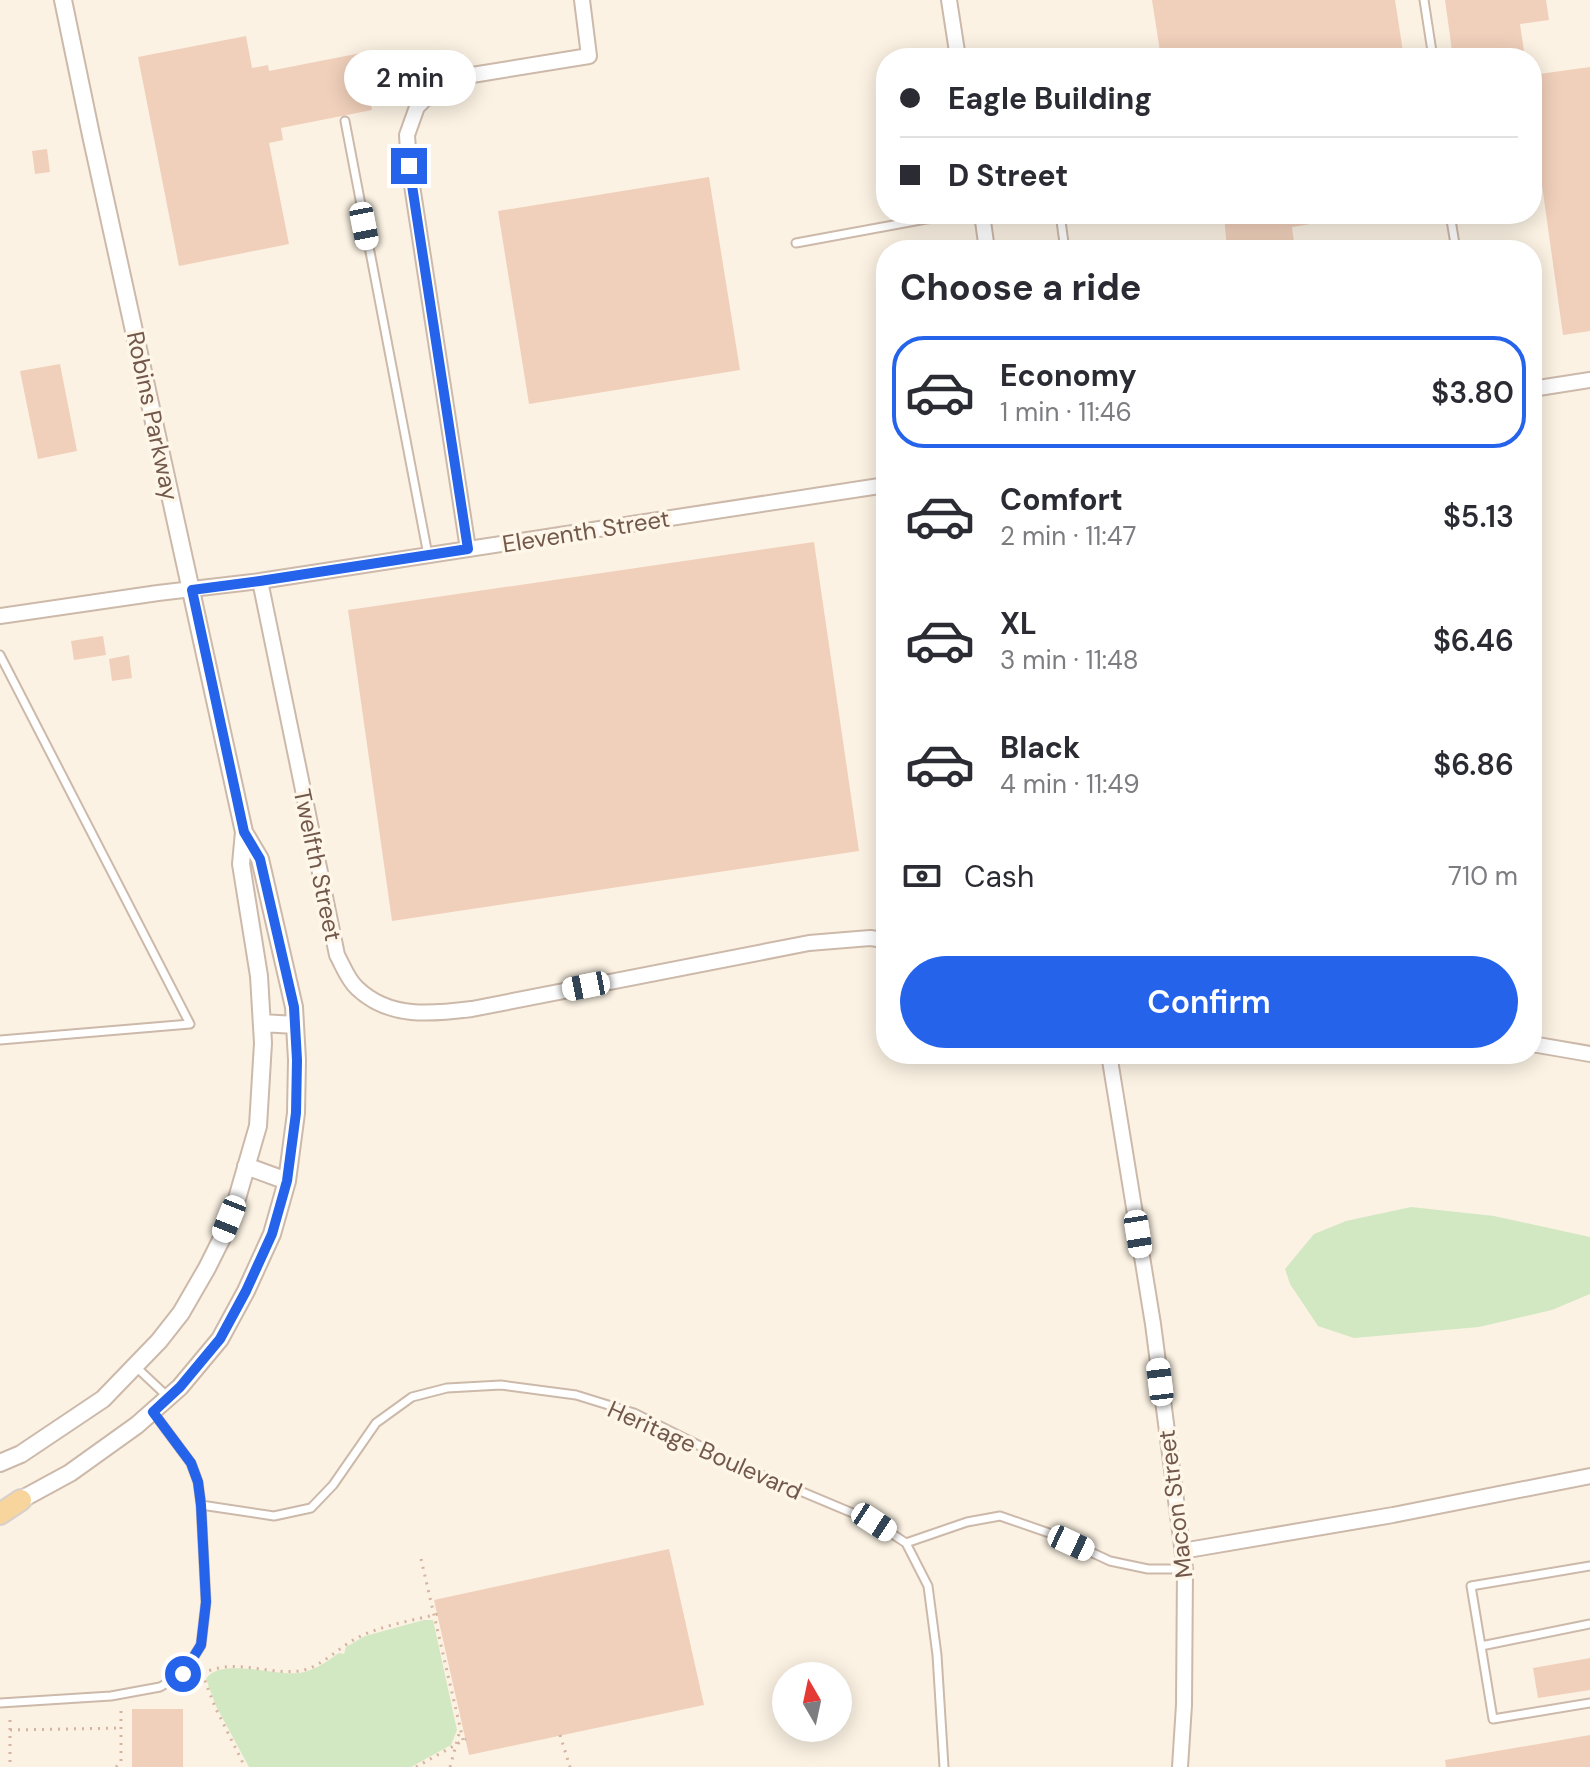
<!DOCTYPE html>
<meta charset="utf-8">
<style>
:root{--surface:#fff;--page:#f7f7f7;--text:#2b2b33;--muted:#7c7c81;--line:#e1e1e2;--accent:#2563eb}
body{margin:0;font-family:"DM Sans",sans-serif;background:var(--page);color:var(--text);height:100vh;display:flex;flex-direction:column;font-size:30px;white-space:nowrap}
*{box-sizing:border-box;margin:0}
p{font-size:26px;color:var(--muted)}
.icon{flex:none;width:44px;height:44px;fill:none;stroke:currentColor;stroke-width:2;stroke-linecap:round;stroke-linejoin:round}
.map{position:relative;flex:1;overflow:hidden}
.panel{position:absolute;left:876px;top:240px;width:666px;height:824px;display:flex;flex-direction:column;background:var(--surface);border-radius:32px;box-shadow:0 4px 20px #0003}
.panel>*{flex:none}
.banner{position:absolute;left:876px;top:48px;width:666px;height:176px;border-radius:32px;box-shadow:0 4px 20px #0003;display:grid;align-content:center;height:176px;padding:0 24px;background:var(--surface)}
.needle{width:52px;rotate:351deg}
.fabs{position:absolute;left:772px;top:1662px;display:grid;gap:16px}
.fabs a{display:grid;place-items:center;width:80px;height:80px;border-radius:50%;background:var(--surface);box-shadow:0 4px 20px #0003;font-size:40px}
.end{position:absolute;width:36px;height:36px;margin:-18px;border:10px solid #2563eb;background:#fff;box-shadow:0 0 0 4px #fff}
.from{border-radius:50%}
.bubble{position:absolute;height:56px;border-radius:28px;background:var(--surface);box-shadow:0 4px 20px #0003;font-size:26px;font-weight:600;line-height:56px;text-align:center}
.car{position:absolute;width:24px;height:48px;margin:-24px -12px;border-radius:10px;box-shadow:0 0 6px 2px #0007;background:linear-gradient(#fff 24%,#345 0 40%,#fff 0 76%,#345 0 86%,#fff 0)}
.banner b{display:flex;align-items:center;gap:28px;height:76px;font-size:30px}
.banner b+b{border-top:2px solid var(--line)}
.banner i{width:20px;height:20px;background:var(--text)}
ul{padding:0;list-style:none}
li{display:flex;align-items:center;gap:24px;height:112px;margin:0 16px 12px;padding:0 8px;border:4px solid transparent;border-radius:32px}
li div{flex:1}
li b{display:block;font-size:30px}
li em{font-style:normal;font-weight:600}
li.on{border-color:var(--accent)}
li>.icon{width:72px;height:72px;stroke-width:1.5}
h2{padding:0 24px;font-size:36px;line-height:96px}
.pay{display:flex;align-items:center;gap:20px;height:88px;padding:0 24px;font-size:30px}
.pay p{margin-inline-start:auto}
.cta{display:flex;gap:16px;margin-top:auto;padding:16px 24px}
.cta a{flex:1;height:92px;border-radius:48px;background:var(--accent);color:#fff;font-size:32px;font-weight:600;line-height:92px;text-align:center}
.map>svg:first-child{display:block}
</style>
<div class="map">
<svg width="1590" height="1767" viewBox="0 0 1590 1767">
<rect width="100%" height="100%" fill="#fbf2e3"/>
<path fill="#d2e8c2" d="M1411,1207L1494,1216L1590,1237V1294L1552,1310L1479,1327L1354,1338L1318,1326L1290,1284L1285,1269L1314,1234L1346,1221Z
M424,1620H433L457,1730L451,1745L411,1767H249L216,1706L206,1679C219,1657 276,1676 299,1673C314,1671 326,1662 339,1653L344,1654L346,1647L365,1636Z"/>
<path fill="#f0d0bb" d="M1152,0H1395L1404,58H1161Z
M1445,0H1546L1549,20L1520,24L1525,58H1453Z
M246,36L252,68L268,65L269,71L361,53L372,110L281,128L283,140L269,143L289,244L179,266L138,57Z
M1590,67V331L1563,335L1532,114V75Z
M47,149L50,172L35,174L32,151Z
M709,177L740,370L529,404L498,211Z
M1224,214H1322L1323,222L1292,227L1295,250H1227Z
M60,364L77,451L38,459L20,371Z
M814,542L859,851L392,921L348,610Z
M103,636L106,655L74,660L71,641Z
M129,655L132,678L112,681L109,659Z
M669,1549L704,1705L469,1755L434,1600Z
M1590,1658V1690L1538,1698L1533,1668Z
M132,1709H183V1767H132Z
M1590,1735V1767H1446L1445,1760Z"/>
<g fill="none" stroke-linecap="round" stroke-linejoin="round">
<g stroke="#ccb9aa" stroke-width="11">
<path id="service" d="M1424,0L1433,58
M345,121L428,555
M1060,214L1065,250
M1450,214L1456,250
M796,243L926,219L974,214
M0,655L190,1024L0,1040
M135,1366L168,1397
M153,1412L191,1463L198,1482L201,1505
M906,1543L967,1522L1000,1516L1052,1534L1110,1561L1148,1569H1185
M1590,1566L1471,1586L1481,1646L1590,1624
M1481,1646L1493,1719L1590,1703
M0,1703L111,1696L160,1687L183,1674L201,1645L206,1602L201,1505L274,1516L311,1508L333,1485L376,1423L412,1397L447,1388L501,1385L576,1395L634,1413L738,1465L874,1522L906,1543L928,1586L937,1655L944,1767"/>
</g>
<g stroke="#ccb9aa" stroke-width="18">
<path id="minor" d="M949,0L958,58
M982,214L987,250
M1532,389L1590,380
M468,549L409,166L407,135L417,107L438,86L466,76L589,56L582,0
M260,581L337,955C343,966 348,980 357,988C389,1019 432,1014 472,1009L809,943L870,938L886,940
M0,616L158,593L260,581L886,485
M1532,1044L1590,1054
M1109,1054L1153,1324L1185,1569L1184,1705L1180,1767
M1182,1551L1393,1515L1590,1476"/>
</g>
<g stroke="#ccb9aa" stroke-width="20">
<path id="tertiary" d="M262,1023L295,1025
M246,1166L287,1181
M0,1463L21,1454L103,1399L159,1341L181,1313L207,1268L223,1236L236,1202L258,1126L263,1043L259,976L241,864L244,832L91,135L63,0
M13,1504L70,1473L137,1425L180,1387L220,1339L246,1291L272,1234L287,1181L296,1113L297,1060L294,1007L260,859L244,832"/>
</g>
<g stroke="#d8d0cc" stroke-width="24">
<path id="primary" d="M0,1514L21,1500"/>
</g>
<path stroke="#d5b39f" stroke-width="3" stroke-dasharray="2 6" stroke-linecap="butt" d="M421,1559L463,1740
M202,1673L215,1707L245,1767
M202,1674C233,1657 267,1675 300,1671C322,1667 340,1646 359,1637C380,1626 414,1620 438,1614
M10,1720V1767
M10,1730L121,1728
M560,1735L570,1767
M116,1767L121,1762V1711
M416,1767L466,1739
M450,1767L459,1734"/>
<use href="#service" stroke="#fff" stroke-width="7"/>
<use href="#minor" stroke="#fff" stroke-width="14"/>
<use href="#tertiary" stroke="#fff" stroke-width="16"/>
<use href="#primary" stroke="#f8d59d" stroke-width="20"/>
</g>
<g fill="none" stroke-linecap="round" stroke-linejoin="round">
<path stroke="#2563eb" stroke-width="10" d="M183,1674L201,1645L206,1602L201,1505L198,1482L191,1463L153,1412L180,1387L220,1339L246,1291L272,1234L287,1181L296,1113L297,1060L294,1007L260,859L244,832L192,590L260,581L468,549L409,166"/>
</g>
<g text-anchor="middle" dominant-baseline="central" stroke-width="7" stroke-linejoin="round" paint-order="stroke">
<g font-size="24" fill="#72584a" stroke="#fef6e9">
<text transform="translate(153 416) rotate(78)">Robins Parkway</text>
<text transform="translate(586 531) rotate(-9)">Eleventh Street</text>
<text transform="translate(318 865) rotate(78)">Twelfth Street</text>
<text transform="translate(705 1450) rotate(24)">Heritage Boulevard</text>
<text transform="translate(1175 1504) rotate(-97)">Macon Street</text>
</g>
</g>
</svg>
<div class="fabs">
<a><svg class="needle" viewBox="-14 -14 28 28"><path d="M0-13l5 13h-10z" fill="#e53935"/><path d="M0 13l5-13h-10z" fill="#7c7c81"/></svg></a>
</div>
<i class="end from" style="left:183px;top:1674px"></i>
<i class="end" style="left:409px;top:166px"></i>
<div class="bubble" style="left:344px;top:50px;width:132px">2 min</div>
<i class="car" style="left:364px;top:226px;rotate:169deg"></i>
<i class="car" style="left:586px;top:986px;rotate:259deg"></i>
<i class="car" style="left:229px;top:1219px;rotate:202deg"></i>
<i class="car" style="left:1138px;top:1234px;rotate:171deg"></i>
<i class="car" style="left:1160px;top:1382px;rotate:353deg"></i>
<i class="car" style="left:874px;top:1522px;rotate:123deg"></i>
<i class="car" style="left:1071px;top:1543px;rotate:115deg"></i>
<div class="banner">
<b><i class="from"></i>Eagle Building</b>
<b><i></i>D Street</b>
</div>
<section class="panel">
<h2>Choose a ride</h2>
<ul>
<li class="on"><svg class="icon" aria-label="car" viewBox="0 0 24 24"><path d="M5 17H2v-5l4-1 3-4h7l3 4 3 1v5h-3M9 17h6M6 11h13"/><circle cx="7" cy="17" r="2"/><circle cx="17" cy="17" r="2"/></svg><div><b>Economy</b><p>1 min · 11:46</p></div><em>$3.80</em></li>
<li><svg class="icon" aria-label="car" viewBox="0 0 24 24"><path d="M5 17H2v-5l4-1 3-4h7l3 4 3 1v5h-3M9 17h6M6 11h13"/><circle cx="7" cy="17" r="2"/><circle cx="17" cy="17" r="2"/></svg><div><b>Comfort</b><p>2 min · 11:47</p></div><em>$5.13</em></li>
<li><svg class="icon" aria-label="car" viewBox="0 0 24 24"><path d="M5 17H2v-5l4-1 3-4h7l3 4 3 1v5h-3M9 17h6M6 11h13"/><circle cx="7" cy="17" r="2"/><circle cx="17" cy="17" r="2"/></svg><div><b>XL</b><p>3 min · 11:48</p></div><em>$6.46</em></li>
<li><svg class="icon" aria-label="car" viewBox="0 0 24 24"><path d="M5 17H2v-5l4-1 3-4h7l3 4 3 1v5h-3M9 17h6M6 11h13"/><circle cx="7" cy="17" r="2"/><circle cx="17" cy="17" r="2"/></svg><div><b>Black</b><p>4 min · 11:49</p></div><em>$6.86</em></li>
</ul>
<div class="pay"><svg class="icon" aria-label="cash" viewBox="0 0 24 24"><path d="M3 7h18v10H3z"/><circle cx="12" cy="12" r="2"/></svg>Cash<p>710 m</p></div>
<div class="cta"><a>Confirm</a></div>
</section>
</div>
